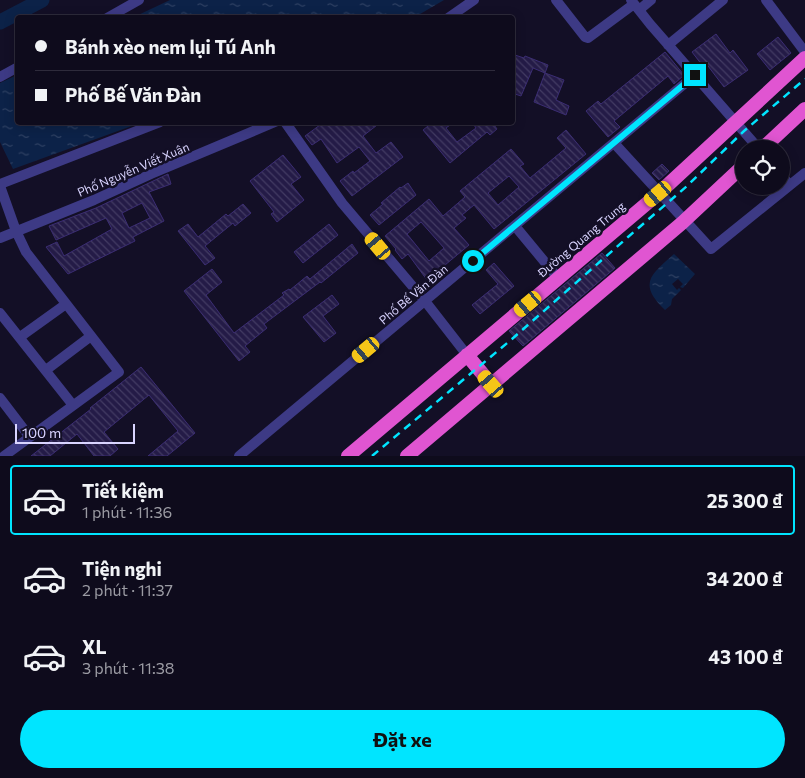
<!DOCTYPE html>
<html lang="vi">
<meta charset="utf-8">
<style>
:root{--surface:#0e0b1c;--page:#1c1929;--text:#f1f3f6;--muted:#9b9ba3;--line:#2e2b3b;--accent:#00e5ff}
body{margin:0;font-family:Commissioner,sans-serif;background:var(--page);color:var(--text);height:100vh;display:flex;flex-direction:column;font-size:19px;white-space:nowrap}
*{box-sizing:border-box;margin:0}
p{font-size:16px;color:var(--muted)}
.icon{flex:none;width:28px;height:28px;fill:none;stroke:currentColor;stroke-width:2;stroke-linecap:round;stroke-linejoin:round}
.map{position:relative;height:456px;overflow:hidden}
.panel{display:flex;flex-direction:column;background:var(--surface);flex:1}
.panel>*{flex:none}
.top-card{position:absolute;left:15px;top:15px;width:500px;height:110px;border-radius:5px;box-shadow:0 2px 12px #0003,0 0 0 1px var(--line);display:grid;align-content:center;height:110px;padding:0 20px;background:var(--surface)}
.buttons{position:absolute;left:735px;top:140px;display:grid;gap:10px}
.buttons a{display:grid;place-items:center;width:55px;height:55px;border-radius:50%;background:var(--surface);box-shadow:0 2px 12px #0003,0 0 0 1px var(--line);font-size:25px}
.scale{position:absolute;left:15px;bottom:12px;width:120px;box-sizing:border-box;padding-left:5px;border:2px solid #d9d4ff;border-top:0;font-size:14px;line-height:18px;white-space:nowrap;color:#d9d4ff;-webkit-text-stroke:4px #130f26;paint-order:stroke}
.end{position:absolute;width:22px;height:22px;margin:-11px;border:6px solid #00e5ff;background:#111;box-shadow:0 0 0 2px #111}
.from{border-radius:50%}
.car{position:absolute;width:15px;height:30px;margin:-15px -8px;border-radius:6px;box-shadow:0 0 4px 1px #0007;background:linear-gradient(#f5c518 24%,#345 0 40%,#f5c518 0 76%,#345 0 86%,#f5c518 0)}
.top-card b{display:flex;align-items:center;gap:18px;height:48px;font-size:19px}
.top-card b+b{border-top:1px solid var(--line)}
.top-card i{width:12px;height:12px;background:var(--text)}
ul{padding:9px 0 0;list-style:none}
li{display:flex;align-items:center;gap:15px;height:70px;margin:0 10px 8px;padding:0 10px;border:2px solid transparent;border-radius:5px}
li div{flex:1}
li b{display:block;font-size:19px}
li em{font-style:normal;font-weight:700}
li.selected{border-color:var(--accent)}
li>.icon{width:45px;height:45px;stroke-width:1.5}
.action{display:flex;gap:10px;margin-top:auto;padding:10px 20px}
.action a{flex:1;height:58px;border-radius:30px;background:var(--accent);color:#111;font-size:20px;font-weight:700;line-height:58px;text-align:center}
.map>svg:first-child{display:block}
</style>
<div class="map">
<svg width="805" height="456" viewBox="0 0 805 456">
<defs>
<pattern id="water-ripples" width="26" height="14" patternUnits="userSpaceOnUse" patternTransform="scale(1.25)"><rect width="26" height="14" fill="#0c2248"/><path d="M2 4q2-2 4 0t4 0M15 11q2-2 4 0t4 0" fill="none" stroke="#2f4163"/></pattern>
<pattern id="building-back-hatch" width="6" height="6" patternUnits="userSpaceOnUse" patternTransform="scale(1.25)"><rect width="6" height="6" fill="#241b47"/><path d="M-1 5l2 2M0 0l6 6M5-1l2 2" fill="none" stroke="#433b63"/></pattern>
</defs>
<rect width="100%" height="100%" fill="#130f26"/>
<path fill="url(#water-ripples)" d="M170,0H444L415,17H134Z
M17,75L18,122L140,123L13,169L0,142V83Z
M674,254L695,274L683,288L680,287L683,284L678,279L672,284L677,290L679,288L681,290L672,299L671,305L665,310C638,284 650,275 674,254Z"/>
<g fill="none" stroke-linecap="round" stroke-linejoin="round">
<path stroke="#0c2248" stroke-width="15" d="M0,22L42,0"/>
</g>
<path fill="url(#building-back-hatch)" stroke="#3b2d73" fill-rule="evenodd" d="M716,34L730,53L733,50L748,70L724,87L705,62L702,65L692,52Z
M778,37L791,53L770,70L757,54Z
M665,52L684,75L674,84L668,76L614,121L620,127L608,137L586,111L598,101L601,104Z
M512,54L524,58L525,56L548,65L545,73L533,68L521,96L512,93Z
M545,73L564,80L556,100L569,106L566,115L534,102Z
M324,122H381L363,136L376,153L391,142L403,157L352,196L340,181L353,171L354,173L370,161L359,147L337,163L321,139L312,145L305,136Z
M433,122H454L446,128L457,142L476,128L472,122H492L497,129L490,135L487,132L450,163L423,130Z
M566,130L586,154L494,229L474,205L462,215L466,218L454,228L469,245L427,280L408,254L402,259L395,250L396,249L385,236L429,199L443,216L465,197L460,191L511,149L524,164L520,166L530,178L566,148L557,138ZM509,176L519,187L498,205L488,193ZM421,222L444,248L429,261L407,234Z
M283,155L301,177L291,184L304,200L277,222L271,214L274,212L250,181Z
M662,164L669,171L659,180L652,173Z
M168,174L171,184L149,192L164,221L133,237L135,241L68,274L46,247L57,242L64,256L112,229L106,218L56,240L49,226L96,208ZM142,203L150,218L129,228L122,213Z
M408,183L416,195L379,225L370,215L383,204L381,203L400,187L401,188Z
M243,204L251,213L235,226L233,223L205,246L215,258L205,265L178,231L188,224L198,237L226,214L228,216Z
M329,224L338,235L303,263L294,252Z
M352,244L358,253L321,283L320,282L264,324L267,328L245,346L250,352L239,361L184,291L212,269L222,282L206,295L234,333L284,295L282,293L289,289L290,290L307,276L310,279Z
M602,253L615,268L523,346L509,331Z
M494,263L514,286L480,314L472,305L498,284L486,270Z
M332,295L339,304L323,316L336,333L324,342L303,317Z
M141,367L195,433L167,456H148L178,431L149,395L104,432L118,449L110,456H94L77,434L50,456H31L91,409L90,408Z"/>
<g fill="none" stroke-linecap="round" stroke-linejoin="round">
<path stroke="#3d3a85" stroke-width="10" d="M556,0L585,37L588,38L634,4
M631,0L650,24L759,149
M766,0L805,52
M639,10L651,0
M107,18L139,0
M448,18L474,0
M668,45L723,0
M0,77L18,67
M285,122L342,203L425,301L467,355
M614,143L711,249L805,173
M781,175L790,185
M0,184L160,122
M0,186L16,231L26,252L119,372L4,456
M515,226L558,278
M0,238L94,200L151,174L275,122
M0,313L72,404
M20,337L66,304
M46,370L91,336
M0,398L29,436
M239,456L695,75"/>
<path stroke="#e055d1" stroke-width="14" d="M762,149L805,109
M467,355L491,384
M348,456L658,194L805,58
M407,456L682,223L744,165"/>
<path stroke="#00e5ff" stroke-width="2.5" stroke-dasharray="8 6" stroke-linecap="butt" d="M372,456L512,339L628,237L687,186L744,131L805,79"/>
</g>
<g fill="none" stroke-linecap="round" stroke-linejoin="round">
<path stroke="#00e5ff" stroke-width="6" d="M473,261L695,75"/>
</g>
<g text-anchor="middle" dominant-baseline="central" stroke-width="5" stroke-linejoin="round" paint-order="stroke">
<g font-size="12" fill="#d9d4ff" stroke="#130f26">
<text transform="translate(133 169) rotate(-23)">Phố Nguyễn Viết Xuân</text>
<text transform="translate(581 239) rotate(-40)">Đường Quang Trung</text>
<text transform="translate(413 294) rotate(-40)">Phố Bế Văn Đàn</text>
</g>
</g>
</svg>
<div class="buttons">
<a><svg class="icon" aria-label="locate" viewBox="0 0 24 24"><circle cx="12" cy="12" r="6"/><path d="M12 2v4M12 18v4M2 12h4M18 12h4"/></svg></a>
</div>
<div class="scale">100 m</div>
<i class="end from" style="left:473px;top:261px"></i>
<i class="end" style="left:695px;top:75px"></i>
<i class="car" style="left:658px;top:194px;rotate:230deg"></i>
<i class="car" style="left:378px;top:246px;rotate:320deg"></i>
<i class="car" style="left:528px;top:304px;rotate:230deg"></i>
<i class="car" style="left:366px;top:350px;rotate:230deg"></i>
<i class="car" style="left:491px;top:384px;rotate:319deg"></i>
<div class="top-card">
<b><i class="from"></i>Bánh xèo nem lụi Tú Anh</b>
<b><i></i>Phố Bế Văn Đàn</b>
</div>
</div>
<section class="panel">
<ul>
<li class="selected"><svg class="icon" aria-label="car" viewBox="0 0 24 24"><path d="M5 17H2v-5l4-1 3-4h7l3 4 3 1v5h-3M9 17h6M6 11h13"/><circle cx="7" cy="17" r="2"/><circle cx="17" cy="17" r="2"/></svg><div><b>Tiết kiệm</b><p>1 phút · 11:36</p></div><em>25 300 ₫</em></li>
<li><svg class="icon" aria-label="car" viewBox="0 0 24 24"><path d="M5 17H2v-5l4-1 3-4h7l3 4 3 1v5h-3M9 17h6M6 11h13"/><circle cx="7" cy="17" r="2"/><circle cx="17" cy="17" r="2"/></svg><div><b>Tiện nghi</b><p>2 phút · 11:37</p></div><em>34 200 ₫</em></li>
<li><svg class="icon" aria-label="car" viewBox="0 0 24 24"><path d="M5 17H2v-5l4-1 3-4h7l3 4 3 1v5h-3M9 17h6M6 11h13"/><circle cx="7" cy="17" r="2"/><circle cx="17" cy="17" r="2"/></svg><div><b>XL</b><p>3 phút · 11:38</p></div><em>43 100 ₫</em></li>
</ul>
<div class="action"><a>Đặt xe</a></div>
</section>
